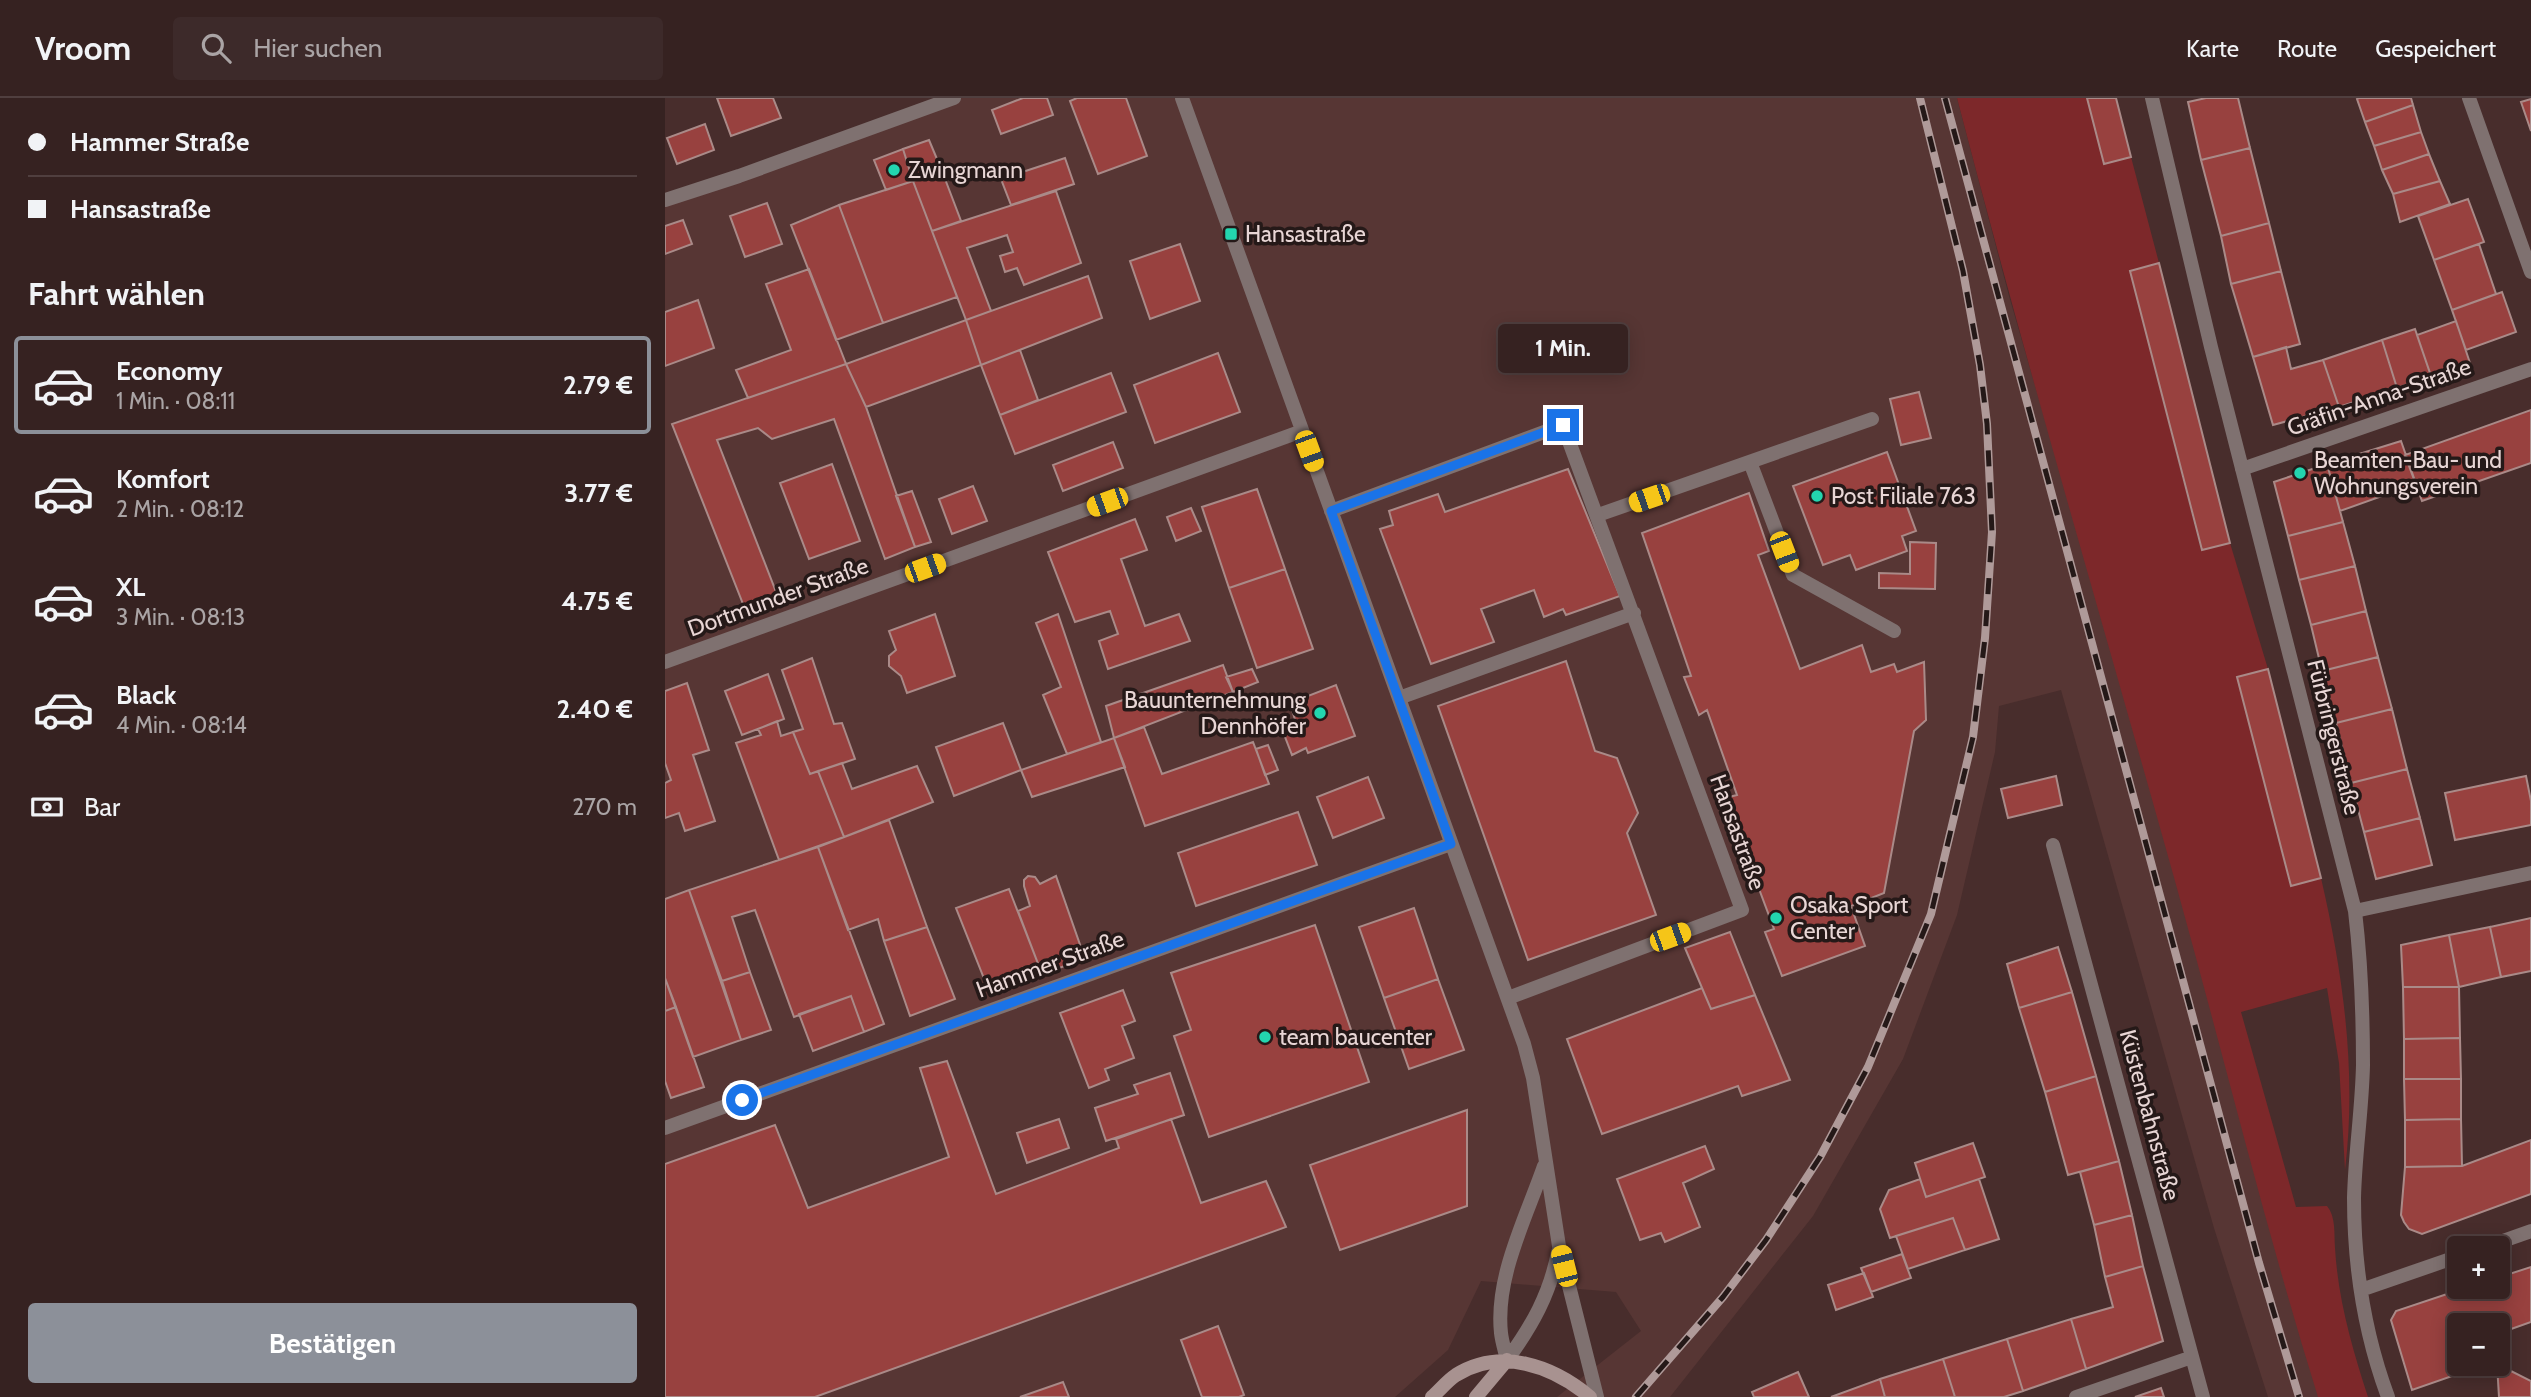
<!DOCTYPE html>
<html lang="de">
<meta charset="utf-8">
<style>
:root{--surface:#362221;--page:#3d2a2a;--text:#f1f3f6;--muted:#aaa4a5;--line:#503f3f;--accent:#8c9099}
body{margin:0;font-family:Cabin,sans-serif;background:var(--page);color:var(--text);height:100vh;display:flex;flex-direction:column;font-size:26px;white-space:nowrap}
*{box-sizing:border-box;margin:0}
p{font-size:23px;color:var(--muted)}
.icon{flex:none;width:38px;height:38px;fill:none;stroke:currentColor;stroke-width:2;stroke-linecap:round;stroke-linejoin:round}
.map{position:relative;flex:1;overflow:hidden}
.panel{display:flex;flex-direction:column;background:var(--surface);width:665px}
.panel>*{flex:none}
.guide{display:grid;align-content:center;height:154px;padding:0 28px;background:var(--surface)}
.tools{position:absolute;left:1782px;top:1138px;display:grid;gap:14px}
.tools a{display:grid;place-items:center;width:63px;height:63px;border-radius:7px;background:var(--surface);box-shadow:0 4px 18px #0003,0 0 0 2px var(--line);font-size:35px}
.end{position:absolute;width:32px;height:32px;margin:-16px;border:9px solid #1a73e8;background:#fff;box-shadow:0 0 0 4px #fff}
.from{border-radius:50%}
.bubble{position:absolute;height:49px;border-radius:7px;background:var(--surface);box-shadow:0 4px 18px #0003,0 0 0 2px var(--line);font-size:23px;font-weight:700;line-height:49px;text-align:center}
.car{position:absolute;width:21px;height:42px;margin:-21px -10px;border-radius:9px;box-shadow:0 0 5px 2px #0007;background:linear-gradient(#f5c518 24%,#345 0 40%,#f5c518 0 76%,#345 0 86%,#f5c518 0)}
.guide b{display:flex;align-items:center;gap:24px;height:66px;font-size:26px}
.guide b+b{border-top:2px solid var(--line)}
.guide i{width:18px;height:18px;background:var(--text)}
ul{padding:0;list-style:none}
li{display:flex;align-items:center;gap:21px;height:98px;margin:0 14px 10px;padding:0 14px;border:4px solid transparent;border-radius:7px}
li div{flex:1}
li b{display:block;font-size:26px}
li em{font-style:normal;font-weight:700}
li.selected{border-color:var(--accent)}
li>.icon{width:63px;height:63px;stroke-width:1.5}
h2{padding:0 28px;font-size:32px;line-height:84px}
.pay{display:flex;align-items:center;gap:18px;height:77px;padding:0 28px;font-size:26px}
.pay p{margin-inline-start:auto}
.primary-button{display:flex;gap:14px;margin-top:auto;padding:14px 28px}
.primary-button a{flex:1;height:80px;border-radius:7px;background:var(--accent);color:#fff;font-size:28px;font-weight:700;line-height:80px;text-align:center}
header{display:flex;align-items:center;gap:42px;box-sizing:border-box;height:98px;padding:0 35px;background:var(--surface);border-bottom:2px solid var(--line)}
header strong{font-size:33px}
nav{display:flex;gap:38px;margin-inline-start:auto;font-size:24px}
.search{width:490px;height:63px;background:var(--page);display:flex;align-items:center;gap:18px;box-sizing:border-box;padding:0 24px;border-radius:7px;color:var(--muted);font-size:26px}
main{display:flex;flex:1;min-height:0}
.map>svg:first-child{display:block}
</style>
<header>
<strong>Vroom</strong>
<div class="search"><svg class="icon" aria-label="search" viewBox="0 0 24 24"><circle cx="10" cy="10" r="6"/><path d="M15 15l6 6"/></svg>Hier suchen</div>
<nav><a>Karte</a><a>Route</a><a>Gespeichert</a></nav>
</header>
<main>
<section class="panel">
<div class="guide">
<b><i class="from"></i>Hammer Straße</b>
<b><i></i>Hansastraße</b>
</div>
<h2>Fahrt wählen</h2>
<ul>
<li class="selected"><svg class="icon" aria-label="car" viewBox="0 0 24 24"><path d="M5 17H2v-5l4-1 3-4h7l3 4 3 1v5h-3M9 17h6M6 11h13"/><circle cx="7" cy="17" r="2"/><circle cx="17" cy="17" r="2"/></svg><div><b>Economy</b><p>1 Min. · 08:11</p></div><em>2.79 €</em></li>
<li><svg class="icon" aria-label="car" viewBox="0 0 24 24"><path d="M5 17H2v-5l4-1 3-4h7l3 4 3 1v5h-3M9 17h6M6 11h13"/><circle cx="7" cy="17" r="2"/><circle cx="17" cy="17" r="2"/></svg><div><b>Komfort</b><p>2 Min. · 08:12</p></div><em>3.77 €</em></li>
<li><svg class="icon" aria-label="car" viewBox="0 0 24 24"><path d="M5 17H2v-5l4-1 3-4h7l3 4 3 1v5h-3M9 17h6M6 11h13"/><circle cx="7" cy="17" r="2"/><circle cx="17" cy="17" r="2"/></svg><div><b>XL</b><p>3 Min. · 08:13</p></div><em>4.75 €</em></li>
<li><svg class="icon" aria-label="car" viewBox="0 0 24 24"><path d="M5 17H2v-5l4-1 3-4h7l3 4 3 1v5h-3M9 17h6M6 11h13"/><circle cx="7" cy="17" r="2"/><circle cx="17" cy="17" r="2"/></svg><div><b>Black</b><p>4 Min. · 08:14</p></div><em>2.40 €</em></li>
</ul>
<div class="pay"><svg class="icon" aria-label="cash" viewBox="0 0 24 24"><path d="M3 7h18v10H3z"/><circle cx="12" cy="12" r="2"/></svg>Bar<p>270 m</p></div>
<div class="primary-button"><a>Bestätigen</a></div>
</section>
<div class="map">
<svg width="1866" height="1299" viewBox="0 0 1866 1299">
<rect width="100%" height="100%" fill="#482d2c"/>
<path fill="#573634" d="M289,0H1292L1344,198L1617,1134L1694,1299H1603L1549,1130L1396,592L1334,608L1330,654L1292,817L1238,961L1148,1118L1005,1299H892L976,1233L951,1194L816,1183L783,1252L730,1299H0V102Z"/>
<path fill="#7d282a" d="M1292,0H1422L1439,66L1466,59L1494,165L1465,173L1536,452L1565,445L1603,571L1573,580L1625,787L1656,780C1678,875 1692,974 1680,1072L1674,965L1662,890L1576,914L1631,1109L1662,1108C1671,1119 1669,1135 1670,1150C1673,1201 1687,1250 1703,1299H1653C1600,1129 1558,955 1510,783C1437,522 1360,262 1292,0Z"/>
<path fill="#98413f" stroke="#aa8a88" stroke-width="2" d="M52,0H108L116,20L66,38Z
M358,0H382L388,17L336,36L327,12Z
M412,0H461L482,58L433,76L405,3Z
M1422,0H1451L1466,59L1439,66Z
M1541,0H1573L1585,50L1536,62L1523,4Z
M1694,0H1746L1748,7L1700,24L1692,1Z
M1866,1V33L1856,4Z
M1748,7L1756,34L1709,48L1700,24Z
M40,26L49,52L12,66L2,40Z
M1756,34L1764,56L1717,72L1709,48Z
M264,42L277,73L248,83L238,51Z
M1585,50L1604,125L1556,138L1536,62Z
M238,51L248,83L221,92L209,62Z
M1764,56L1775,83L1728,96L1717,72Z
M400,60L409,86L346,107L336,81Z
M277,73L296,123L267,133L248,83Z
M248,83L292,199L218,225L174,107Z
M1775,83L1785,106L1735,124L1728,96Z
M391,93L416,165L359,187L352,170L340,174L335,158L348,154L342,137L302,150L326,213L301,222L267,133Z
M1803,101L1819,144L1769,162L1753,118Z
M102,105L117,146L80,159L65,118Z
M174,107L218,225L171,242L126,127Z
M18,122L27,146L0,156V128Z
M1604,125L1616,173L1566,186L1556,138Z
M515,146L535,203L485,221L465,163Z
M1814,146L1831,196L1787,212L1769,162Z
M1494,165L1565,445L1537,452L1465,173Z
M144,171L181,266L83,300L71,272L126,252L101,186Z
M1616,173L1635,246L1588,259L1566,186Z
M423,178L437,220L316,267L301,222Z
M1837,194L1851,234L1801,252L1787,212Z
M33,202L49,250L0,268V214Z
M301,222L316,267L201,309L181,266Z
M1791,223L1805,265L1766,278L1752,237Z
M1750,231L1766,278L1732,290L1717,242Z
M1717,242L1732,290L1674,309L1658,262Z
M1621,249L1626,271L1658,262L1674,309L1608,327L1588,259Z
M355,252L373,302L335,317L316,267Z
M553,255L575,314L490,345L469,287Z
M181,266L201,309L250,449L220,461L169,321L107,341L93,330L52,342L113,499L80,511L7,326Z
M446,275L461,314L350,356L335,317Z
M1254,294L1266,340L1236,347L1225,301Z
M1866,312V365L1757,403L1740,357Z
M1736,343L1751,386L1675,413L1662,366Z
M448,344L458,370L398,393L388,367Z
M1222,354L1251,433L1237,438L1242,453L1191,472L1185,457L1158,467L1128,388Z
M167,366L195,443L144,461L115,385Z
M1662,366L1678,424L1623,438L1609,384Z
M903,371L955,498L901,517L898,511L879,519L869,492L816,511L829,544L766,566L715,431L728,427L724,413L773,396L780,414Z
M308,388L322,423L287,436L274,401Z
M592,391L620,471L564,490L537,409Z
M247,393L266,444L250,449L231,398Z
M1084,395L1104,453L1093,457L1135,571L1197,547L1206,574L1229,566L1232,574L1259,564L1261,622L1249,633L1219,795L1186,808L1200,848L1117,878L1100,834L1109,831L1060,700L1072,697L1042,612L1034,617L1019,579L1026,578L977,435Z
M526,410L536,433L511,443L502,419Z
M470,421L482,452L456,461L480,528L514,516L525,543L443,571L434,543L453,536L445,513L410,524L383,454Z
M1678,424L1690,468L1634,482L1623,438Z
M1245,444L1271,445L1270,491L1214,490V475L1245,476Z
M1690,468L1701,513L1646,527L1634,482Z
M620,471L648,551L592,570L564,490Z
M1701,513L1713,559L1657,573L1646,527Z
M270,516L290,578L242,595L236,578L224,568V558L231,552L224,533Z
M393,516L436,644L402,656L378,597L396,589L371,525Z
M1713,559L1727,611L1671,625L1657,573Z
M147,560L169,626L177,625L190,661L145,676L128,634L138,631L117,572Z
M901,563L930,653L952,660L973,715L962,735L991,817L863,862L773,608Z
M558,567L568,594L449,640L441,608Z
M587,571L593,584L568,594L561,579Z
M1603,571L1656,780L1626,788L1572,579Z
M103,576L119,621L77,637L60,593Z
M22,585L44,652L28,657L50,723L20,733L14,715L0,720V685L6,682L0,665V593Z
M671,587L690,638L643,655L641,650L627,657L617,631L631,625L625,605Z
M1727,611L1742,671L1686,685L1671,625Z
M112,623L116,638L128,634L145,676L153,673L179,739L114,762L71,645L96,637L93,631Z
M338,625L356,672L289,698L271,649Z
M479,629L497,676L588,644L604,686L480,728L449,640Z
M449,640L460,669L367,699L356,672Z
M603,647L613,672L600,677L591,651Z
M177,665L187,691L252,668L268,704L179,739L153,673Z
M1742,671L1755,720L1699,734L1686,685Z
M1391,678L1397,707L1343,720L1336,691Z
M1861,678L1866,703V727L1790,742L1780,695Z
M703,679L719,720L668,740L652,699Z
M633,714L652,767L531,808L513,755Z
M1755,720L1767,767L1711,781L1699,734Z
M224,722L262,829L219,843L213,821L183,832L153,749Z
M153,749L219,926L199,934L186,898L129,919L90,812L67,819L85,874L57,883L24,792Z
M363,778L370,779L375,786L391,778L420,861L377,876L353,813L365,808L359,788V782Z
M344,791L377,876L324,893L291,810Z
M24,792L76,942L28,959L0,880V801Z
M749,810L773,881L719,900L694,829Z
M1866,820V873L1836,879L1825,829Z
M650,827L704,984L544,1039L509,938L526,932L506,875Z
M262,829L290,901L245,918L219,843Z
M1825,829L1836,879L1794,889L1784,837Z
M1065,834L1090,897L1046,911L1020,850Z
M1784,837L1794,889H1738L1736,847Z
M1393,849L1407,894L1354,910L1342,866Z
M85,874L106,932L76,942L57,883Z
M0,880L11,909L0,913Z
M773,881L799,952L744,971L719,900Z
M1738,889H1794L1795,940L1739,941Z
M1037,890L1046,911L1090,897L1125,982L1077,998L1073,988L937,1036L902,941Z
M458,892L470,923L457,928L469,960L440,971L444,982L424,990L395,915Z
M1407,894L1431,978L1380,994L1354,910Z
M186,898L199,934L148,953L134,916Z
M11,909L39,989L6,1000L0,983V913Z
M1795,940L1796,981H1739V941Z
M282,963L331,1096L454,1050L451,1041L506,1021L536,1105L601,1083L621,1129L150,1299H0V1066L110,1027L143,1110L284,1059L255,970Z
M505,975L519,1017L441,1043L430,1010L473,996L469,987Z
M1431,978L1454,1063L1403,1077L1380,994Z
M1739,981H1796V1021L1740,1022Z
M802,1012V1108L675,1152L645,1067Z
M394,1021L404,1050L362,1065L352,1035Z
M1796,1021L1797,1068L1740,1069V1022Z
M1866,1042V1096L1757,1136L1744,1131L1739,1124L1736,1117L1740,1069L1797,1068Z
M1308,1045L1320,1079L1261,1099L1250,1065Z
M1040,1048L1049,1071L1018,1085L1035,1129L1000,1144L996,1135L975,1142L952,1081Z
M1454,1063L1467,1117L1429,1127L1415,1074Z
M1255,1081L1261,1099L1314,1081L1334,1141L1300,1152L1288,1120L1225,1140L1215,1111L1224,1092Z
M1467,1117L1478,1168L1440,1179L1429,1127Z
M1288,1120L1300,1152L1243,1171L1231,1138Z
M1237,1156L1246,1180L1206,1194L1196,1170Z
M1478,1168L1498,1243L1421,1271L1406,1221L1448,1209L1440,1179Z
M1866,1169V1224L1832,1236V1227H1794V1265H1800L1793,1268L1796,1275L1747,1292L1726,1222L1731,1213L1806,1188H1832V1180Z
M1199,1175L1208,1199L1171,1212L1163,1187Z
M1406,1221L1421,1271L1358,1293L1342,1241Z
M553,1228L579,1297L574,1299H537L516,1242Z
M1342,1241L1358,1293L1339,1299H1290L1278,1261Z
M1278,1261L1290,1299H1220L1215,1281Z
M1832,1266L1866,1283V1299H1834Z
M1133,1274L1144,1299H1089L1087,1294Z
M1215,1281L1220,1299H1166Z
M398,1284L404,1299H355Z
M1496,1290L1499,1299H1470Z"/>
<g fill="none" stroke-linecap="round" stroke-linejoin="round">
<path stroke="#7f7170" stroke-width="14" d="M1085,364L1128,477L1229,533
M933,417L1207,321"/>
<path stroke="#7f7170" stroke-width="14" d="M517,0L859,946L868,980L894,1148L932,1299
M1487,0L1546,249L1690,813C1696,864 1698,916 1698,967C1697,1012 1690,1056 1689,1100C1689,1167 1700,1237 1723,1299
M1804,0L1866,174
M0,102L74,78L289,0
M1577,371L1866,271
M666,413L898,327L1077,812L843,900
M0,564L637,333
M734,600L969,515
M1388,747L1538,1299
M1690,813L1866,775
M0,1030L786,746
M1818,1150L1866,1133
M1696,1192L1794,1158
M842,1262C840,1253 837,1244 836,1235C830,1179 861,1120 879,1068
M842,1262C867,1228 885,1196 893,1154
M1411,1299L1527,1259"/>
<path stroke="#a89290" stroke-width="14" d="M767,1299C775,1292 782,1283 791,1277C836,1249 888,1268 925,1299
M811,1299L842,1262"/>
<g stroke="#af9a99" stroke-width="8">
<path id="rail" d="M1280,0L1594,1165L1634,1299
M971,1299L1058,1199L1101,1142L1155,1059L1203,969L1266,816L1308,639L1320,540L1327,434L1322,326L1315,267L1298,173L1255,0"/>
</g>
<use href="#rail" stroke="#251918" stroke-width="5" stroke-dasharray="16" stroke-linecap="butt"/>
</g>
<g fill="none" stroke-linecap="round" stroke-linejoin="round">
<path stroke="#1a73e8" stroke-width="9" d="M77,1002L786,746L666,413L898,327"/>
</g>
<g fill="#23d5af" stroke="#251918" stroke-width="2.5">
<circle cx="229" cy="72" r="7"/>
<rect x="559" y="129" width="14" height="14" rx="3.5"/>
<circle cx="1635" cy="375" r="7"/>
<circle cx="1152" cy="398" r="7"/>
<circle cx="655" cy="615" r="7"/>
<circle cx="1111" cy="820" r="7"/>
<circle cx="600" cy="939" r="7"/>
</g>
<g text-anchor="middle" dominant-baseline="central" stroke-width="7" stroke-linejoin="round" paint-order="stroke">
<g font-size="23" fill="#e8d6d5" stroke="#251918" text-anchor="start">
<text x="243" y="72">Zwingmann</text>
<text x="580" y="136">Hansastraße</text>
<text x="1649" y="362">Beamten-Bau- und<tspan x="1649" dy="26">Wohnungsverein</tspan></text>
<text x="1166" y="398">Post Filiale 763</text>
<text x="641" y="602" text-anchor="end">Bauunternehmung<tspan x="641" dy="26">Dennhöfer</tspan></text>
<text x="1125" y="807">Osaka Sport<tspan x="1125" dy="26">Center</tspan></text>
<text x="614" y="939">team baucenter</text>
</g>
<g font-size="23" fill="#e8d6d5" stroke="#251918">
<text transform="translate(1714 299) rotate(-19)">Gräfin-Anna-Straße</text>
<text transform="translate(113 499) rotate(-20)">Dortmunder Straße</text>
<text transform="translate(1669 639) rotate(76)">Fürbringerstraße</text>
<text transform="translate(1073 734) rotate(70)">Hansastraße</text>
<text transform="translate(385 866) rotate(-20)">Hammer Straße</text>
<text transform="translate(1485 1017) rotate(75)">Küstenbahnstraße</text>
</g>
</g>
</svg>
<div class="tools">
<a>+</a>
<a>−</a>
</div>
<i class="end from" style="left:77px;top:1002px"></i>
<i class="end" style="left:898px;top:327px"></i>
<div class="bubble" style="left:833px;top:226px;width:130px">1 Min.</div>
<i class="car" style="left:644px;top:353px;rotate:160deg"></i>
<i class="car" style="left:984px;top:400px;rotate:251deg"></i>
<i class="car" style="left:442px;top:404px;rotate:250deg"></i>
<i class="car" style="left:1119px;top:454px;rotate:159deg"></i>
<i class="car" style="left:260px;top:470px;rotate:70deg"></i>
<i class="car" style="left:1005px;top:839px;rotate:70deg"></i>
<i class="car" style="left:899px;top:1168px;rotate:346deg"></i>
</div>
</main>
